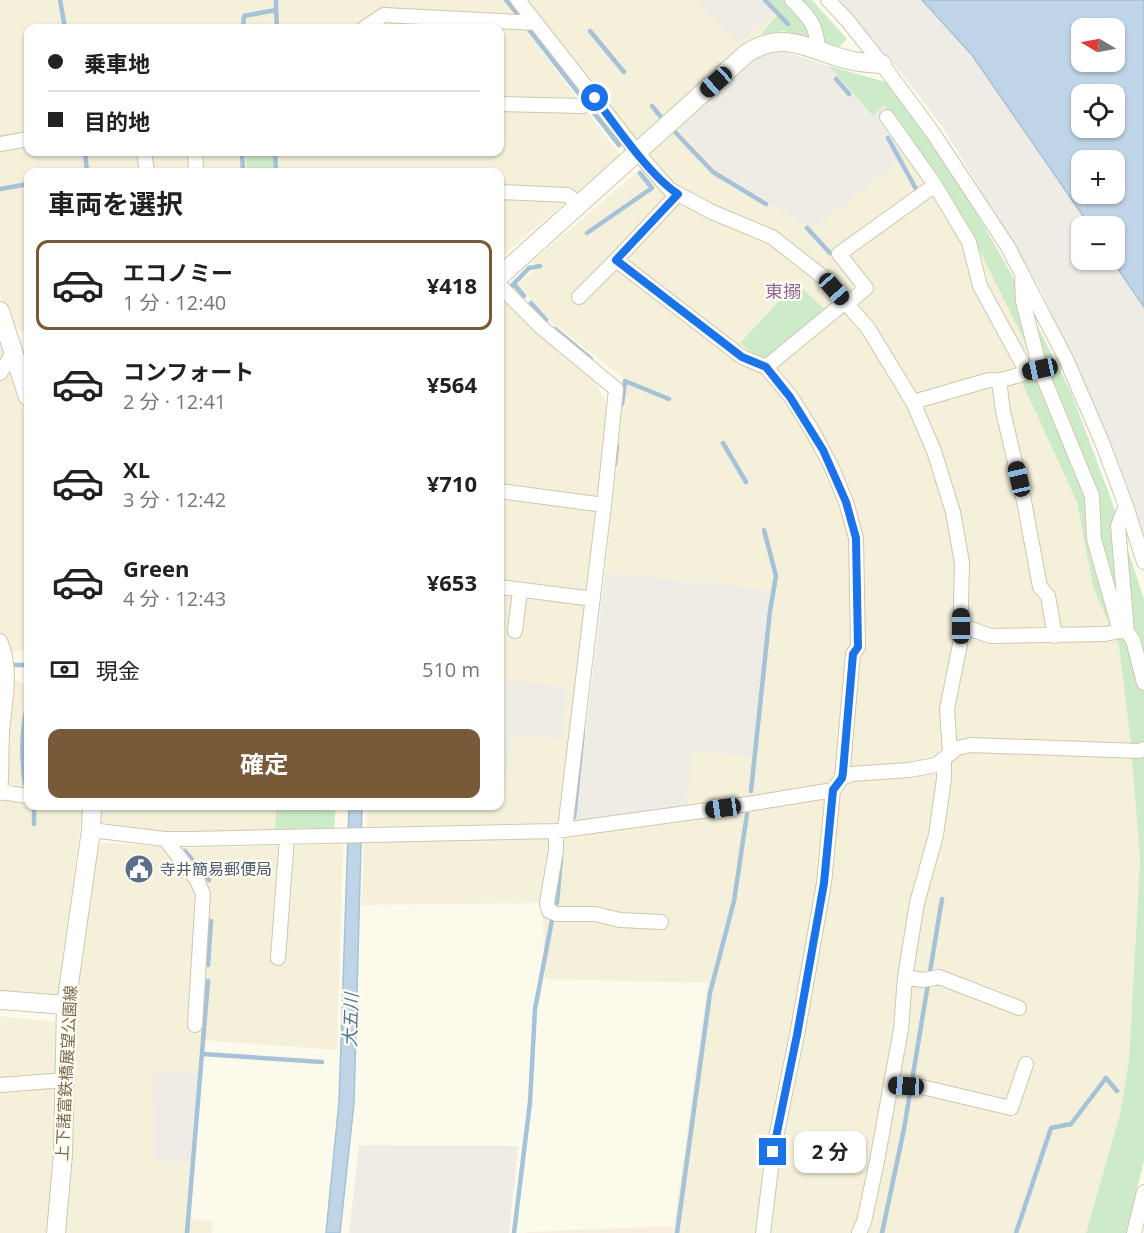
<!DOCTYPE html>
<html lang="ja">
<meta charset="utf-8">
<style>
:root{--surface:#fff;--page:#f2f2f2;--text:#222;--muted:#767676;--line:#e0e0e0;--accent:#795a38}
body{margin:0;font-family:"Open Sans","Noto Sans JP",sans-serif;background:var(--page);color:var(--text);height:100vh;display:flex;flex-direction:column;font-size:22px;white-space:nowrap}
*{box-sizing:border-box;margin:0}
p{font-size:20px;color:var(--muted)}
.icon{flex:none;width:33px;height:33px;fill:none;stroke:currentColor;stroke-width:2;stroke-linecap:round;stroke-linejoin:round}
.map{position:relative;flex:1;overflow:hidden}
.sheet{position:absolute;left:24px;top:168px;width:480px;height:642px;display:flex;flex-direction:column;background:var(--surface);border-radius:12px;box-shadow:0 2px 4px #0004}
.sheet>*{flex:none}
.hud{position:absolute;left:24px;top:24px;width:480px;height:132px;border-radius:12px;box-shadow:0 2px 4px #0004;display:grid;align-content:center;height:132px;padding:0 24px;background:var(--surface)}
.needle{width:39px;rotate:280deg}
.controls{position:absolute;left:1071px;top:18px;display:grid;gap:12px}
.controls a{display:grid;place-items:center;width:54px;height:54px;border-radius:12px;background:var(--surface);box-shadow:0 2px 4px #0004;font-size:30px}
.end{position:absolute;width:27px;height:27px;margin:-14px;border:8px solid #1a73e8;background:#fff;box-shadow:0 0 0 3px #fff}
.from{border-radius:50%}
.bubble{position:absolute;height:42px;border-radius:12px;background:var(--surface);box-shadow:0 2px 4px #0004;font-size:20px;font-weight:700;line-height:42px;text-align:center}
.car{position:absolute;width:18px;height:36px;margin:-18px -9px;border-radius:8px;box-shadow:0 0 4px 2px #0007;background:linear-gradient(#222 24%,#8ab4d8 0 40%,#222 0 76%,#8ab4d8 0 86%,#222 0)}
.hud b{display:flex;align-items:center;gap:21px;height:57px;font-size:22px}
.hud b+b{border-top:2px solid var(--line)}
.hud i{width:15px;height:15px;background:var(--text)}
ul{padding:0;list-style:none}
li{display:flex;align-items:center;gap:18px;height:90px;margin:0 12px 9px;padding:0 12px;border:3px solid transparent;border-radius:12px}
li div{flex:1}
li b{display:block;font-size:22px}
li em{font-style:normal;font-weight:700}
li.active{border-color:var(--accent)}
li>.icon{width:54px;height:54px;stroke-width:1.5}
h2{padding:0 24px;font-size:27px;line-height:72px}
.pay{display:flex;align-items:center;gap:15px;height:66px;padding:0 24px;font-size:22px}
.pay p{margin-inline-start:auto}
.primary-button{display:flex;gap:12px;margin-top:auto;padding:12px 24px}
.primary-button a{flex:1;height:69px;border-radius:12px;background:var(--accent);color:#fff;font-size:24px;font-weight:700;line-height:69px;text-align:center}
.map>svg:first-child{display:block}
</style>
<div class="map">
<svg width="1144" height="1233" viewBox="0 0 1144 1233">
<rect width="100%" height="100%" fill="#fcfbeb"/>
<path fill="#f4f0da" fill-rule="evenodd" d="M0,0H503L620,155L500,258V172H28V334L9,324L0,295ZM28,28H500V152H28Z
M521,0H768L780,12L759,35L635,143Z
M678,126L715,170L914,149L971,233L1030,352L1050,377L1021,382L1077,502L1093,587L1119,646L1131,745L960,743L924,764L848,770L821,787L687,805L690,751L751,757L771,590L605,573L625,379L547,319L518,284L535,270L533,261L651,160V149Z
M501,298L591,374L609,408L559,823L367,827L368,806H500V299Z
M0,340L28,425V649L0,654Z
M0,673L28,685V806H83L58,995L0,993Z
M961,751L1133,758L1140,860L1129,1060L1120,1114L1086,1233H673L708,983L545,979L542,903L362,905L364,840L562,835L836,796L852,779L936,770Z
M100,806H276L275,829L173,834L98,822Z
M97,842L182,848L343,844L337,1050L201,1040L186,1218L213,1222L212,1233H61L70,1003Z
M0,1016L56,1022L55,1153L46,1233H0Z"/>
<path fill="#f9eedd" d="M673,1226L672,1233H527V1232Z"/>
<path fill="#eeece4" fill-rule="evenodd" d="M696,0H761L774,12L738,43Z
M838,0H1144V538L1120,467L1041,290L944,129L906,79ZM1082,28H1114V62H1082ZM1082,94H1114V128H1082ZM1082,160H1114V194H1082ZM1082,226H1114V260H1082Z
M764,52H786L829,66L873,116L883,104L914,149L813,229L715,170L678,126Z
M605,573L771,590L752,757L691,751L687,805L575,821Z
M500,679L567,687L560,739L511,733L502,804H500Z
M199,1072L191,1162L154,1159L152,1073Z
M359,1145L518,1146L509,1233H349Z"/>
<path fill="#cdebc9" d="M768,0H812L847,39L839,47L784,31L760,35L780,12Z
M829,66L886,82L949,167L1006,264L1071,392L1111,499L1144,599V1161L1126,1233H1086L1120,1114L1129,1060L1140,860L1131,745L1119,646L1093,587L1077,502L1021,381L1050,377L1030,352L971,233L884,105L873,116Z
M246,152H274V172H247Z
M796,283L829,313L766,364L740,343Z
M276,806H336L334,828L275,829Z"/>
<path fill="#bfd5e7" stroke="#a5c2d8" stroke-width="1.5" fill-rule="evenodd" d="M922,0H1144V307L1112,260H1114V226H1090L972,55ZM1082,28H1114V62H1082ZM1082,94H1114V128H1082ZM1082,160H1114V194H1082Z
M349,806H362L354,1103L340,1233H326L339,1102Z"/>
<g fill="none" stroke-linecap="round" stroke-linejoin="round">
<path stroke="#a5c2d8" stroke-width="4.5" d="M60,0L65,28
M506,0L522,20
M765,0L788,24
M276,10L277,28
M527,27L619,145
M243,28L244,16L276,10V0
M590,31L624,72
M836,79L849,94
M652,106L661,117
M676,133L713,172L766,204
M888,138L916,189
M85,152L87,172
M242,152L243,172
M275,152L276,172
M0,189L28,184
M807,228L830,253
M587,233L652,188L640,173
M514,284L524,296
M500,298L529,268L540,266
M531,303L546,320
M555,329L591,359
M622,404L625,381L669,399
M723,443L746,482
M615,464L617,446
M9,665H28
M28,702C21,730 21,756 25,784L28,787
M751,791L770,611L776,576L764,530
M574,817L583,732
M34,824V806
M185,851L209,880
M557,903L561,858
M208,965L211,921
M203,1054L322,1062
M187,1233L208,981
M514,1233L530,1102L535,1009L552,920
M677,1233L710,993L734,901L747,814
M882,1233L904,1129L942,899
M1016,1233L1051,1128L1071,1124L1106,1078L1117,1091"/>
<g stroke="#cfc7b0" stroke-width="16">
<path id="minor" d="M518,0L637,152L669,189L712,212L772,237L823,277L868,328L913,402L934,451L953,512L962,563L960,644L947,709L950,753
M792,0C809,17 817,25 818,50
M828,0L847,20L882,64L933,133L1008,247L1066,359L1102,442L1126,506L1118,526L1127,632L1133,640L1144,683
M364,28L384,15L536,23
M500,104L583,106L595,98
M887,117L935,185L969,242L980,286L1027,372
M0,144L28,139
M144,152L147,172
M195,152L196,172
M500,192L567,195L580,204
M678,194L616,260L742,357L766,367L791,397L813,432L832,468L846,502L856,538L858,647L853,654L842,778
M1022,279L1023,301L1040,369L1092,496L1094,539L1120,631H1122
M500,286L541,327L616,389L604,505L565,829
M579,297L616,260
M766,367L845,302L851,301L866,288L839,254L935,185
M0,373L14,352
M999,381L1003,411L1024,501L1040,587L1048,596L1055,636
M913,402L989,380C1004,382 1019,374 1035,370
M500,491L604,505
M1126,506L1144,562
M500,587L593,599
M961,626L991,636L1105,634L1120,631
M515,631L520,590
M0,641C13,670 4,703 2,733C1,753 2,773 0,793
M0,792L28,796
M91,830L165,839H191L556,831L723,808L833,790L842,778L851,774L909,770L936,765L957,748L971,745L1139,751L1144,749
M556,831V850L547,903L549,911L557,914H595L620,920L661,922
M165,839L197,880L203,894L195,1025
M278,958L287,837
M905,977L923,980L939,977L1019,1008
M0,1085L65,1080
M891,1086L922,1087L1011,1108L1026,1064
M763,1233L773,1152L797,1035L824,883L833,790
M859,1233L864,1222L877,1161L901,1029L905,977L917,903L936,835L944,779V759
M1134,1233L1144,1192"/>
</g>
<g stroke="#cfc7b0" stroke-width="20">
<path id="tertiary" d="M500,276L747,53C788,27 813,54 854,61C863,63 872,63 882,64
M0,311L28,397
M0,1000L66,1005
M56,1233L63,1154L66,1005L91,830L92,806"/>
</g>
<use href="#minor" stroke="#fff" stroke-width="14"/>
<use href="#tertiary" stroke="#fff" stroke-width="18"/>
</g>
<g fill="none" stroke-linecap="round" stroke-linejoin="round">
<path stroke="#1a73e8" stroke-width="8" d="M595,98C616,126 650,176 678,194L616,260L742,357L766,367L790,397L823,450L846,502L856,538L858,647L853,654L843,772L842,778L833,790L824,883L797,1035L773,1152"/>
</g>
<defs>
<g id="civic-disc" transform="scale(1.5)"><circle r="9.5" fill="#5c6f8a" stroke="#fffdf2"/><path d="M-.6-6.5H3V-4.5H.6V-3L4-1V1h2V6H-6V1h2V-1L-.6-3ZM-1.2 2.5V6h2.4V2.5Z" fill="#fff"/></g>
</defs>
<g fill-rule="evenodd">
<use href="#civic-disc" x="139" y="869"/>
</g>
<g text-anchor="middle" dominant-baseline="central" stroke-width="4.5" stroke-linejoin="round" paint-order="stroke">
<g font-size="16" fill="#4e5e75" stroke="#fffdf2" text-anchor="start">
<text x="160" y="869">寺井簡易郵便局</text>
</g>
<g font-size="16" fill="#78694e" stroke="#fffdf2">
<text transform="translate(66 1073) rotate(-87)">上下諸富鉄橋展望公園線</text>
</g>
<g font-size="18" fill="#916693" stroke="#fffdf2">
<text x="783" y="291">東搦</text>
</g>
<g font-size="18" font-style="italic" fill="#4e7799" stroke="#fffdf2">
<text transform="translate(350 1020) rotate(-88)">大五川</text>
</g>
</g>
</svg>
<div class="controls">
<a><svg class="needle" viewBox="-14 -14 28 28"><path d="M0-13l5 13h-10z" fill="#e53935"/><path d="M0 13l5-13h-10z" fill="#767676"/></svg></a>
<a><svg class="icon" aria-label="locate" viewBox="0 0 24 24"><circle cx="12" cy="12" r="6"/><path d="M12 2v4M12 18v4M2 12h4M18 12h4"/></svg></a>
<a>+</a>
<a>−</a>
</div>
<i class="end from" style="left:595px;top:98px"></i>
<i class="end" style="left:773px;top:1152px"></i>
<div class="bubble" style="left:794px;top:1131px;width:72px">2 分</div>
<i class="car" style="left:716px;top:82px;rotate:228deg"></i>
<i class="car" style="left:834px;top:289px;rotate:139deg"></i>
<i class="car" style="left:1040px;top:369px;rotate:258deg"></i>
<i class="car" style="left:1019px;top:479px;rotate:347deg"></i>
<i class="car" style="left:961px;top:626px;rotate:0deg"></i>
<i class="car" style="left:723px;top:808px;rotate:262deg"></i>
<i class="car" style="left:906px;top:1086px;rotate:273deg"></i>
<div class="hud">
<b><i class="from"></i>乗車地</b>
<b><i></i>目的地</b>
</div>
<section class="sheet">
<h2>車両を選択</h2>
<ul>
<li class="active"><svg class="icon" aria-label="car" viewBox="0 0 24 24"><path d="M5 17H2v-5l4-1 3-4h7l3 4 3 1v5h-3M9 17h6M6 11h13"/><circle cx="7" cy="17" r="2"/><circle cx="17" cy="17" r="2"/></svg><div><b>エコノミー</b><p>1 分 · 12:40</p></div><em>¥418</em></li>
<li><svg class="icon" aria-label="car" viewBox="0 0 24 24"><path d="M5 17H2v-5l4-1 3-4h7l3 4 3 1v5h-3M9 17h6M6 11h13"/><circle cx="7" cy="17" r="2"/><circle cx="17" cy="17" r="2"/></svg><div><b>コンフォート</b><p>2 分 · 12:41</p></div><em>¥564</em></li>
<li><svg class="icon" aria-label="car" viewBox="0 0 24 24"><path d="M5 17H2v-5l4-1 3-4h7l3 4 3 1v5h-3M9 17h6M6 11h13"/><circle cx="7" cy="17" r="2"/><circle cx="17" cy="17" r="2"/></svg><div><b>XL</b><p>3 分 · 12:42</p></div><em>¥710</em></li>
<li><svg class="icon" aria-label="car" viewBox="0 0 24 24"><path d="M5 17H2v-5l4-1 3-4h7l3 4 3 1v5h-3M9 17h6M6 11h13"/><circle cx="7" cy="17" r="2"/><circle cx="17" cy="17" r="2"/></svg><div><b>Green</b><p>4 分 · 12:43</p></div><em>¥653</em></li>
</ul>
<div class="pay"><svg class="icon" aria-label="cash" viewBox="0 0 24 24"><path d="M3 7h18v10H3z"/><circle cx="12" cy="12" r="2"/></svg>現金<p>510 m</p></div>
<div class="primary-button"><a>確定</a></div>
</section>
</div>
